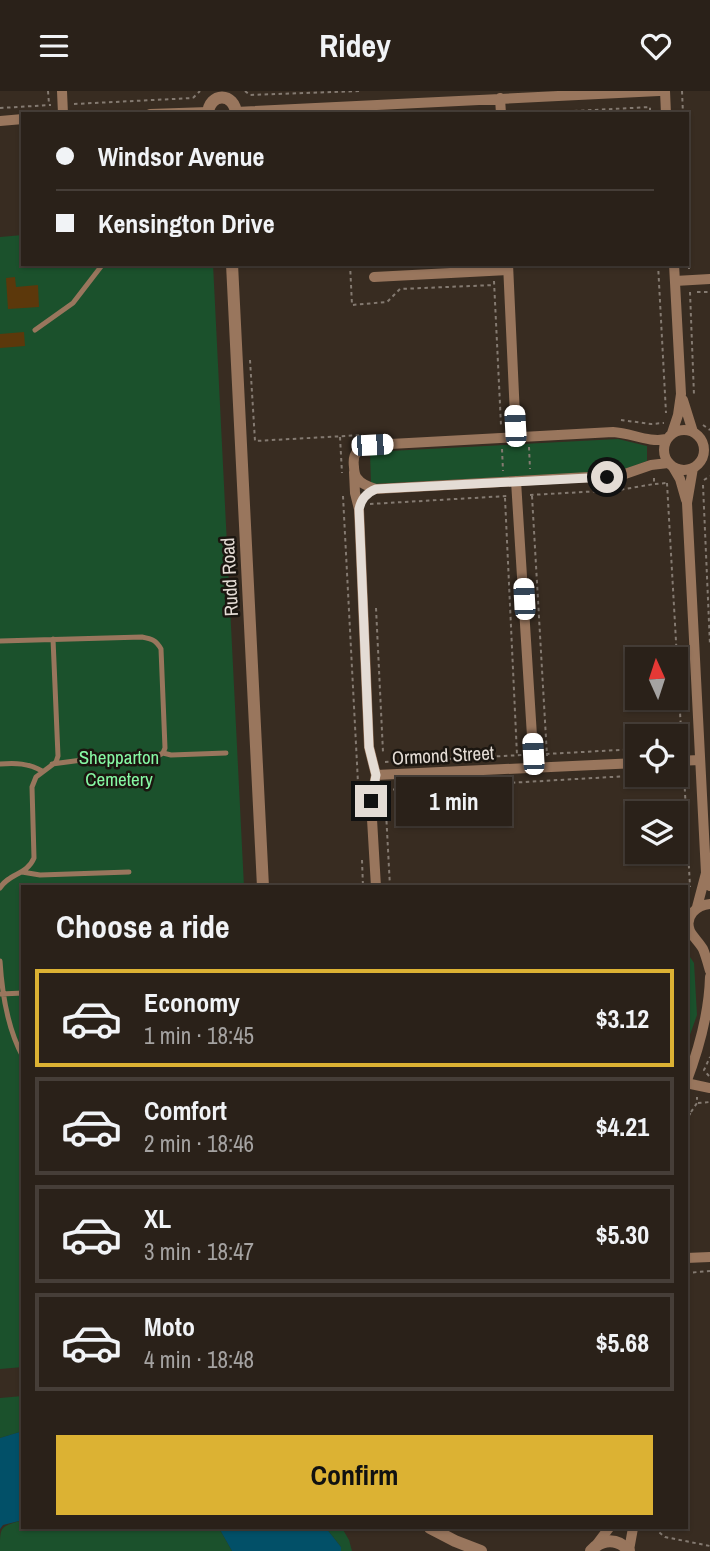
<!DOCTYPE html>
<meta charset="utf-8">
<style>
:root{--surface:#2a2119;--page:#322922;--text:#f1f3f6;--muted:#a5a3a2;--line:#463e38;--accent:#dcb233}
body{margin:0;font-family:"Archivo Narrow",sans-serif;background:var(--page);color:var(--text);height:100vh;display:flex;flex-direction:column;font-size:26px;white-space:nowrap}
*{box-sizing:border-box;margin:0}
p{font-size:23px;color:var(--muted)}
.icon{flex:none;width:38px;height:38px;fill:none;stroke:currentColor;stroke-width:2;stroke-linecap:round;stroke-linejoin:round}
.map{position:relative;flex:1;overflow:hidden}
.drawer{position:absolute;left:21px;top:794px;width:667px;height:644px;display:flex;flex-direction:column;background:var(--surface);border-radius:0px;box-shadow:0 2px 5px #0004,0 0 0 2px var(--line)}
.drawer>*{flex:none}
.top-card{position:absolute;left:21px;top:21px;width:668px;height:154px;border-radius:0px;box-shadow:0 2px 5px #0004,0 0 0 2px var(--line);display:grid;align-content:center;height:154px;padding:0 35px;background:var(--surface)}
.needle{width:46px;rotate:357deg}
.tools{position:absolute;left:625px;top:556px;display:grid;gap:14px}
.tools a{display:grid;place-items:center;width:63px;height:63px;border-radius:0px;background:var(--surface);box-shadow:0 2px 5px #0004,0 0 0 2px var(--line);font-size:35px}
.end{position:absolute;width:32px;height:32px;margin:-16px;border:9px solid #e4dcd5;background:#111;box-shadow:0 0 0 4px #111}
.from{border-radius:50%}
.bubble{position:absolute;height:49px;border-radius:0px;background:var(--surface);box-shadow:0 2px 5px #0004,0 0 0 2px var(--line);font-size:23px;font-weight:700;line-height:49px;text-align:center}
.car{position:absolute;width:21px;height:42px;margin:-21px -10px;border-radius:9px;box-shadow:0 0 5px 2px #0007;background:linear-gradient(#fff 24%,#345 0 40%,#fff 0 76%,#345 0 86%,#fff 0)}
.top-card b{display:flex;align-items:center;gap:24px;height:66px;font-size:26px}
.top-card b+b{border-top:2px solid var(--line)}
.top-card i{width:18px;height:18px;background:var(--text)}
ul{padding:0;list-style:none}
li{display:flex;align-items:center;gap:21px;height:98px;margin:0 14px 10px;padding:0 21px;border:4px solid var(--line);border-radius:0px}
li div{flex:1}
li b{display:block;font-size:26px}
li em{font-style:normal;font-weight:700}
li.on{border-color:var(--accent)}
li>.icon{width:63px;height:63px;stroke-width:1.5}
h2{padding:0 35px;font-size:32px;line-height:84px}
.button{display:flex;gap:14px;margin-top:auto;padding:14px 35px}
.button a{flex:1;height:80px;border-radius:0px;background:var(--accent);color:#111;font-size:28px;font-weight:700;line-height:80px;text-align:center}
header{display:flex;justify-content:space-between;align-items:center;height:91px;padding:0 35px;background:var(--surface);font-size:32px;font-weight:700}
.map>svg:first-child{display:block}
</style>
<header><svg class="icon" aria-label="menu" viewBox="0 0 24 24"><path d="M4 6h16M4 12h16M4 18h16"/></svg>Ridey<svg class="icon" aria-label="heart" viewBox="0 0 24 24"><path d="M12 20l-8-8c-3-5 5-10 8-4 3-6 11-1 8 4z"/></svg></header>
<div class="map">
<svg width="710" height="1460" viewBox="0 0 710 1460">
<rect width="100%" height="100%" fill="#382c21"/>
<path fill="#1b512c" d="M23,144V173H213L244,796H23V1276L0,1278V146Z
M618,348L647,355V370L619,380L371,393L370,361Z
M686,860L694,872L697,924L686,955Z
M23,1305V1340L0,1347V1307Z
M23,1429V1437H219L232,1460H0C0,1434 0,1436 23,1429Z
M326,1437H342L349,1449L352,1460H341V1456Z"/>
<path fill="#025068" d="M23,1340V1429L3,1434L0,1438V1347Z
M219,1437H326L341,1456V1460H232Z"/>
<path fill="#5c380b" d="M15,186L16,196L38,194L39,216L8,218L6,187Z
M24,241L25,255L0,257V243Z"/>
<g fill="none" stroke-linecap="round" stroke-linejoin="round">
<path stroke="#847a71" stroke-width="2" stroke-dasharray="3.5 3.5" stroke-linecap="butt" d="M48,0L49,13
M245,0L250,4L361,0
M682,0L683,23
M193,7L200,0
M74,13L193,7
M0,17L51,14
M518,23L650,16V23
M688,148L689,178
M350,173L352,214L387,211L400,198L494,194
M658,173L666,322
M494,190L501,334
M690,201L694,304
M697,201H710
M250,269L255,350L363,344
M621,329L651,333L664,332
M703,334L710,339
M340,346L342,382
M529,356L530,378
M502,358L503,380
M654,387V393L667,392
M704,389L710,385
M667,392L682,656
M703,394L710,554
M530,404L619,399L654,393
M343,405L359,711
M532,405L547,665
M505,407L517,664
M370,413L507,405
M376,517L383,661
M546,663L637,658
M385,671L523,664
M676,683L684,682
M684,683L690,796
M386,699L646,684
M385,702L390,796
M362,769L363,796
M709,985L704,979L710,966
M698,1012L710,1011
M686,1018L691,1021L686,1030
M691,1021L697,1012V1006
M686,1182L710,1180
M654,1437L665,1446L710,1455"/>
<path stroke="#99765d" stroke-width="5" d="M35,239L73,212L103,173
M0,550L142,546C152,548 156,549 161,558L165,657L163,662L156,666L82,669L52,673
M163,662L171,664L226,662
M0,673C16,672 28,672 42,680
M22,781L40,784L129,781
M0,797C9,782 27,784 34,767L32,696L36,686L56,671L58,665L53,548
M0,870C2,903 7,937 23,966
M1,903L23,902"/>
<path stroke="#99765d" stroke-width="10" d="M62,0L63,23
M665,0L666,23
M500,7L501,23
M236,21L659,0
M150,23L208,21
M0,30L23,28
M508,173L516,347
M374,186L508,179
M675,190L710,188
M683,309L693,341
M664 359a20 20 0 1 1 40 0a20 20 0 1 1-40 0Z
M672,342L678,324L681,303L674,173
M667,348C648,352 632,342 613,341L372,354C358,356 352,362 354,376C354,379 355,385 357,387C361,393 369,396 376,398L607,385L622,384L651,374L668,372
M673,376L680,388L686,409
M693,377L687,412L706,782L710,795
M354,381L355,402L359,418L369,656L376,684L371,711L376,796
M516,390L534,677
M676,670L700,669
M376,684L637,672
M710,813C697,814 684,825 690,840C693,846 699,851 703,858C706,865 708,873 710,880
M697,816L706,782
M686,992C699,958 709,923 710,886
M686,992L710,997
M686,1167L710,1166
M597,1453L609,1437
M629,1459L633,1437"/>
<path stroke="#99765d" stroke-width="12" d="M208,23C209,1 235,1 236,23
M232,173L263,796
M430,1437L455,1450L481,1460
M591,1460C602,1447 618,1447 629,1460"/>
</g>
<g fill="none" stroke-linecap="round" stroke-linejoin="round">
<path stroke="#e4dcd5" stroke-width="9" d="M371,710L376,684L369,656L359,418C361,408 366,402 376,398L607,386"/>
</g>
<g text-anchor="middle" dominant-baseline="central" stroke-width="5" stroke-linejoin="round" paint-order="stroke">
<g font-size="19" fill="#e4dcd5" stroke="#1b1610">
<text transform="translate(229 486) rotate(-93)">Rudd Road</text>
<text transform="translate(443 664) rotate(-3)">Ormond Street</text>
</g>
<g font-size="19" fill="#86f9a4" stroke="#1b1610">
<text x="119" y="666">Shepparton<tspan x="119" dy="22">Cemetery</tspan></text>
</g>
</g>
</svg>
<div class="tools">
<a><svg class="needle" viewBox="-14 -14 28 28"><path d="M0-13l5 13h-10z" fill="#e53935"/><path d="M0 13l5-13h-10z" fill="#a5a3a2"/></svg></a>
<a><svg class="icon" aria-label="locate" viewBox="0 0 24 24"><circle cx="12" cy="12" r="6"/><path d="M12 2v4M12 18v4M2 12h4M18 12h4"/></svg></a>
<a><svg class="icon" aria-label="layers" viewBox="0 0 24 24"><path d="M12 4l9 5-9 5-9-5zM3 14l9 5 9-5"/></svg></a>
</div>
<i class="end from" style="left:607px;top:386px"></i>
<i class="end" style="left:371px;top:710px"></i>
<div class="bubble" style="left:396px;top:686px;width:116px">1 min</div>
<i class="car" style="left:515px;top:335px;rotate:357deg"></i>
<i class="car" style="left:372px;top:354px;rotate:87deg"></i>
<i class="car" style="left:524px;top:508px;rotate:357deg"></i>
<i class="car" style="left:533px;top:663px;rotate:357deg"></i>
<div class="top-card">
<b><i class="from"></i>Windsor Avenue</b>
<b><i></i>Kensington Drive</b>
</div>
<section class="drawer">
<h2>Choose a ride</h2>
<ul>
<li class="on"><svg class="icon" aria-label="car" viewBox="0 0 24 24"><path d="M5 17H2v-5l4-1 3-4h7l3 4 3 1v5h-3M9 17h6M6 11h13"/><circle cx="7" cy="17" r="2"/><circle cx="17" cy="17" r="2"/></svg><div><b>Economy</b><p>1 min · 18:45</p></div><em>$3.12</em></li>
<li><svg class="icon" aria-label="car" viewBox="0 0 24 24"><path d="M5 17H2v-5l4-1 3-4h7l3 4 3 1v5h-3M9 17h6M6 11h13"/><circle cx="7" cy="17" r="2"/><circle cx="17" cy="17" r="2"/></svg><div><b>Comfort</b><p>2 min · 18:46</p></div><em>$4.21</em></li>
<li><svg class="icon" aria-label="car" viewBox="0 0 24 24"><path d="M5 17H2v-5l4-1 3-4h7l3 4 3 1v5h-3M9 17h6M6 11h13"/><circle cx="7" cy="17" r="2"/><circle cx="17" cy="17" r="2"/></svg><div><b>XL</b><p>3 min · 18:47</p></div><em>$5.30</em></li>
<li><svg class="icon" aria-label="car" viewBox="0 0 24 24"><path d="M5 17H2v-5l4-1 3-4h7l3 4 3 1v5h-3M9 17h6M6 11h13"/><circle cx="7" cy="17" r="2"/><circle cx="17" cy="17" r="2"/></svg><div><b>Moto</b><p>4 min · 18:48</p></div><em>$5.68</em></li>
</ul>
<div class="button"><a>Confirm</a></div>
</section>
</div>
